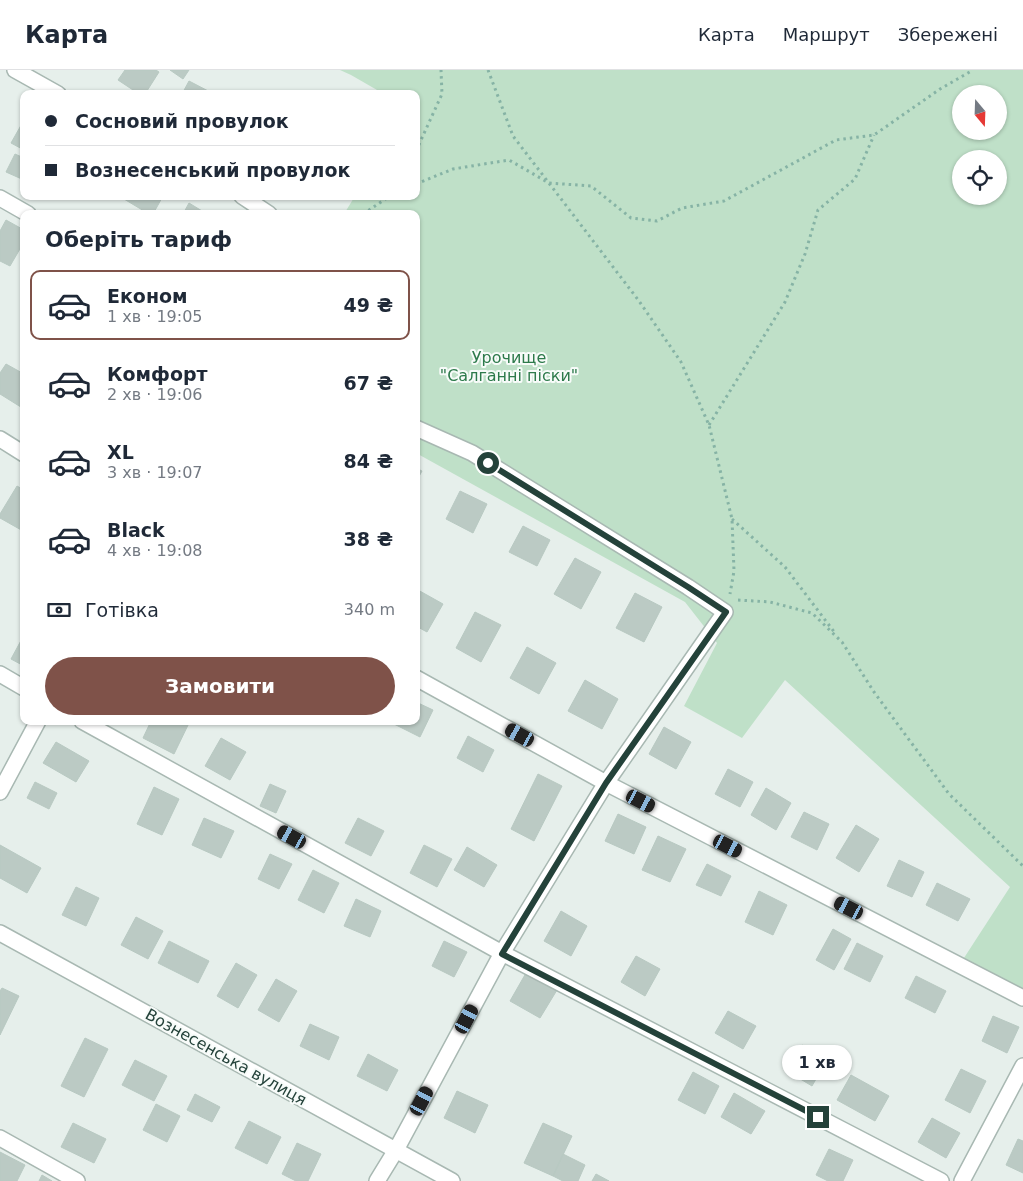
<!DOCTYPE html>
<html lang="uk">
<meta charset="utf-8">
<style>
:root{--surface:#fff;--page:#f6f6f7;--text:#1f2937;--muted:#747a83;--line:#e0e1e3;--accent:#7f5249}
body{margin:0;font-family:"DejaVu Sans",sans-serif;background:var(--page);color:var(--text);height:100vh;display:flex;flex-direction:column;font-size:19px;white-space:nowrap}
*{box-sizing:border-box;margin:0}
p{font-size:16px;color:var(--muted)}
.icon{flex:none;width:28px;height:28px;fill:none;stroke:currentColor;stroke-width:2;stroke-linecap:round;stroke-linejoin:round}
.map{position:relative;flex:1;overflow:hidden}
.sheet{position:absolute;left:20px;top:140px;width:400px;height:515px;display:flex;flex-direction:column;background:var(--surface);border-radius:10px;box-shadow:0 1px 4px #0004}
.sheet>*{flex:none}
.banner{position:absolute;left:20px;top:20px;width:400px;height:110px;border-radius:10px;box-shadow:0 1px 4px #0004;display:grid;align-content:center;height:110px;padding:0 25px;background:var(--surface)}
.needle{width:32px;rotate:161deg}
.buttons{position:absolute;left:952px;top:15px;display:grid;gap:10px}
.buttons a{display:grid;place-items:center;width:55px;height:55px;border-radius:50%;background:var(--surface);box-shadow:0 1px 4px #0004;font-size:25px}
.end{position:absolute;width:22px;height:22px;margin:-11px;border:6px solid #24423a;background:#fff;box-shadow:0 0 0 2px #fff}
.from{border-radius:50%}
.bubble{position:absolute;height:35px;border-radius:18px;background:var(--surface);box-shadow:0 1px 4px #0004;font-size:16px;font-weight:600;line-height:35px;text-align:center}
.car{position:absolute;width:15px;height:30px;margin:-15px -8px;border-radius:6px;box-shadow:0 0 4px 1px #0007;background:linear-gradient(#222 24%,#8ab4d8 0 40%,#222 0 76%,#8ab4d8 0 86%,#222 0)}
.banner b{display:flex;align-items:center;gap:18px;height:48px;font-size:19px}
.banner b+b{border-top:1px solid var(--line)}
.banner i{width:12px;height:12px;background:var(--text)}
ul{padding:0;list-style:none}
li{display:flex;align-items:center;gap:15px;height:70px;margin:0 10px 8px;padding:0 15px;border:2px solid transparent;border-radius:10px}
li div{flex:1}
li b{display:block;font-size:19px}
li em{font-style:normal;font-weight:600}
li.current{border-color:var(--accent)}
li>.icon{width:45px;height:45px;stroke-width:1.5}
h2{padding:0 25px;font-size:22px;line-height:60px}
.pay{display:flex;align-items:center;gap:12px;height:55px;padding:0 25px;font-size:19px}
.pay p{margin-inline-start:auto}
.action{display:flex;gap:10px;margin-top:auto;padding:10px 25px}
.action a{flex:1;height:58px;border-radius:30px;background:var(--accent);color:#fff;font-size:20px;font-weight:600;line-height:58px;text-align:center}
header{display:flex;align-items:center;gap:30px;box-sizing:border-box;height:70px;padding:0 25px;background:var(--surface);border-bottom:1px solid var(--line)}
header strong{font-size:24px}
nav{display:flex;gap:28px;margin-inline-start:auto;font-size:18px}
.map>svg:first-child{display:block}
</style>
<header>
<strong>Карта</strong>
<nav><a>Карта</a><a>Маршрут</a><a>Збережені</a></nav>
</header>
<div class="map">
<svg width="1023" height="1111" viewBox="0 0 1023 1111">
<rect width="100%" height="100%" fill="#e6efeb"/>
<path fill="#bfe0c8" fill-rule="evenodd" d="M340,0H1023V924L962,891L1010,817L785,610L742,668L684,636L717,573L685,532L416,383V144H344L355,126H416V24H384L351,5ZM961,24H999V61H961ZM961,89H999V126H961Z"/>
<path fill="#bbcac4" stroke="#b8c9c2" d="M125,0H156L159,2L145,24H139L118,10Z
M170,0H189L183,9Z
M189,11L214,24H182Z
M24,50V80L11,73Z
M15,84L24,88V110L6,102Z
M119,126H163L153,144H149Z
M189,133L207,144H183Z
M6,150L24,160V172L10,196L0,191V161Z
M6,294L24,304V339L0,324V303Z
M416,398L422,401L416,412Z
M17,416L24,420L23,461L0,448V444Z
M460,421L487,434L473,463L446,449Z
M523,456L550,470L537,496L509,482Z
M575,488L601,502L581,539L554,524Z
M418,520L443,534L427,562L416,556V523Z
M635,523L662,537L644,572L616,558Z
M475,542L501,555L481,592L456,578Z
M24,565V596L11,589Z
M527,577L556,593L539,624L510,608Z
M585,610L618,629L602,659L568,641Z
M416,632L433,640L420,667L388,651H416Z
M151,651H190L174,684L143,668Z
M664,657L691,672L676,699L649,684Z
M468,666L494,680L483,702L457,688Z
M221,668L246,682L230,710L205,696Z
M56,672L89,691L76,712L43,693Z
M728,699L753,712L740,737L715,724Z
M538,704L562,716L534,771L511,759Z
M35,712L57,723L49,739L27,728Z
M270,714L286,721L276,743L260,736Z
M154,717L179,729L162,765L137,754Z
M766,718L791,733L776,760L751,745Z
M804,742L829,754L817,780L791,767Z
M618,744L646,757L634,784L605,771Z
M204,748L234,761L221,788L192,775Z
M358,748L384,761L371,786L345,773Z
M856,755L879,769L859,802L836,788Z
M658,766L686,779L670,812L642,800Z
M0,775L41,798L27,823L0,808Z
M424,775L452,789L437,817L410,803Z
M467,777L497,795L484,817L454,800Z
M270,784L292,794L279,819L258,809Z
M899,790L924,802L912,827L887,816Z
M707,794L731,806L721,826L696,815Z
M313,800L339,813L324,843L298,830Z
M937,813L970,829L958,851L926,835Z
M76,817L99,828L86,856L62,845Z
M759,821L787,835L773,865L745,852Z
M356,829L381,841L370,867L344,856Z
M561,841L587,856L571,886L544,871Z
M136,847L163,861L148,889L121,875Z
M833,859L851,869L834,900L816,890Z
M169,871L209,891L198,913L158,893Z
M444,871L467,882L454,907L432,896Z
M857,873L883,886L870,912L844,899Z
M636,886L660,899L645,926L621,912Z
M236,893L257,905L238,938L217,926Z
M526,903L557,920L540,948L510,931Z
M916,906L946,921L935,943L905,928Z
M276,909L297,921L279,952L258,940Z
M2,918L19,926L0,965V921Z
M728,941L756,956L743,979L715,963Z
M993,946L1019,957L1007,983L982,971Z
M310,954L339,967L329,990L300,976Z
M85,968L108,979L84,1027L61,1016Z
M802,975L827,990L812,1016L787,1001Z
M368,984L398,1000L387,1021L357,1006Z
M135,990L167,1006L154,1031L122,1015Z
M961,999L986,1011L970,1043L945,1030Z
M693,1002L719,1016L705,1044L678,1030Z
M851,1005L889,1026L875,1051L837,1030Z
M457,1021L488,1035L475,1063L444,1048Z
M734,1023L765,1041L751,1064L721,1047Z
M195,1024L220,1037L212,1052L187,1040Z
M156,1034L180,1046L167,1072L143,1060Z
M932,1048L960,1063L946,1088L918,1072Z
M249,1051L281,1067L267,1094L235,1078Z
M73,1053L106,1069L94,1093L61,1077Z
M543,1053L572,1066L553,1106L524,1093Z
M1018,1069L1023,1071V1103L1006,1095Z
M297,1073L321,1084L308,1111H296L282,1104Z
M829,1079L853,1090L843,1111H828L816,1105Z
M0,1082L25,1095L17,1111H0Z
M563,1084L585,1095L578,1111H563L553,1106Z
M596,1104L609,1111H592Z
M42,1105L52,1111H39Z"/>
<g fill="none" stroke-linecap="round" stroke-linejoin="round">
<g stroke="#a8b8b2" stroke-width="18">
<path id="minor" d="M15,0L58,24
M242,126L269,144
M0,128L28,144
M0,369L24,384
M0,604L24,618
M416,608L606,713L1023,928
M82,651L502,883L941,1111
M0,722L38,651
M0,863L452,1111
M0,1068L77,1111
M377,1111L396,1080L502,883L606,713L725,542L688,517L472,383L416,358
M962,1111L1023,996"/>
</g>
<path stroke="#86b3a5" stroke-width="3" stroke-dasharray="2.5 4" stroke-linecap="butt" d="M488,0L513,66L639,231L681,292L709,355L732,449L734,501L730,524
M416,81L442,24L441,0
M416,114L453,99L509,90L549,113L591,116L631,148L657,151L682,138L724,131L836,70L874,65L940,19L973,0
M363,144L390,126
M709,355L785,232L805,184L818,140L855,109L874,65
M732,449L785,497L835,563
M738,530L770,532L812,543L842,572L874,622L949,724L1023,796"/>
<use href="#minor" stroke="#fff" stroke-width="15"/>
</g>
<g fill="none" stroke-linecap="round" stroke-linejoin="round">
<path stroke="#24423a" stroke-width="6" d="M488,393L688,517L726,542L606,713L502,884L818,1047"/>
</g>
<g text-anchor="middle" dominant-baseline="central" stroke-width="4" stroke-linejoin="round" paint-order="stroke">
<g font-size="16" fill="#2d7a4b" stroke="#f7fbf9">
<text x="509" y="287">Урочище<tspan x="509" dy="18">"Салганні піски"</tspan></text>
</g>
<g font-size="16" fill="#24423a" stroke="#f7fbf9">
<text transform="translate(226 987) rotate(29)">Вознесенська вулиця</text>
</g>
</g>
</svg>
<div class="buttons">
<a><svg class="needle" viewBox="-14 -14 28 28"><path d="M0-13l5 13h-10z" fill="#e53935"/><path d="M0 13l5-13h-10z" fill="#747a83"/></svg></a>
<a><svg class="icon" aria-label="locate" viewBox="0 0 24 24"><circle cx="12" cy="12" r="6"/><path d="M12 2v4M12 18v4M2 12h4M18 12h4"/></svg></a>
</div>
<i class="end from" style="left:488px;top:393px"></i>
<i class="end" style="left:818px;top:1047px"></i>
<div class="bubble" style="left:782px;top:975px;width:70px">1 хв</div>
<i class="car" style="left:520px;top:665px;rotate:299deg"></i>
<i class="car" style="left:641px;top:731px;rotate:117deg"></i>
<i class="car" style="left:292px;top:767px;rotate:299deg"></i>
<i class="car" style="left:728px;top:776px;rotate:117deg"></i>
<i class="car" style="left:849px;top:838px;rotate:297deg"></i>
<i class="car" style="left:467px;top:949px;rotate:28deg"></i>
<i class="car" style="left:422px;top:1031px;rotate:28deg"></i>
<div class="banner">
<b><i class="from"></i>Сосновий провулок</b>
<b><i></i>Вознесенський провулок</b>
</div>
<section class="sheet">
<h2>Оберіть тариф</h2>
<ul>
<li class="current"><svg class="icon" aria-label="car" viewBox="0 0 24 24"><path d="M5 17H2v-5l4-1 3-4h7l3 4 3 1v5h-3M9 17h6M6 11h13"/><circle cx="7" cy="17" r="2"/><circle cx="17" cy="17" r="2"/></svg><div><b>Економ</b><p>1 хв · 19:05</p></div><em>49 ₴</em></li>
<li><svg class="icon" aria-label="car" viewBox="0 0 24 24"><path d="M5 17H2v-5l4-1 3-4h7l3 4 3 1v5h-3M9 17h6M6 11h13"/><circle cx="7" cy="17" r="2"/><circle cx="17" cy="17" r="2"/></svg><div><b>Комфорт</b><p>2 хв · 19:06</p></div><em>67 ₴</em></li>
<li><svg class="icon" aria-label="car" viewBox="0 0 24 24"><path d="M5 17H2v-5l4-1 3-4h7l3 4 3 1v5h-3M9 17h6M6 11h13"/><circle cx="7" cy="17" r="2"/><circle cx="17" cy="17" r="2"/></svg><div><b>XL</b><p>3 хв · 19:07</p></div><em>84 ₴</em></li>
<li><svg class="icon" aria-label="car" viewBox="0 0 24 24"><path d="M5 17H2v-5l4-1 3-4h7l3 4 3 1v5h-3M9 17h6M6 11h13"/><circle cx="7" cy="17" r="2"/><circle cx="17" cy="17" r="2"/></svg><div><b>Black</b><p>4 хв · 19:08</p></div><em>38 ₴</em></li>
</ul>
<div class="pay"><svg class="icon" aria-label="cash" viewBox="0 0 24 24"><path d="M3 7h18v10H3z"/><circle cx="12" cy="12" r="2"/></svg>Готівка<p>340 m</p></div>
<div class="action"><a>Замовити</a></div>
</section>
</div>
